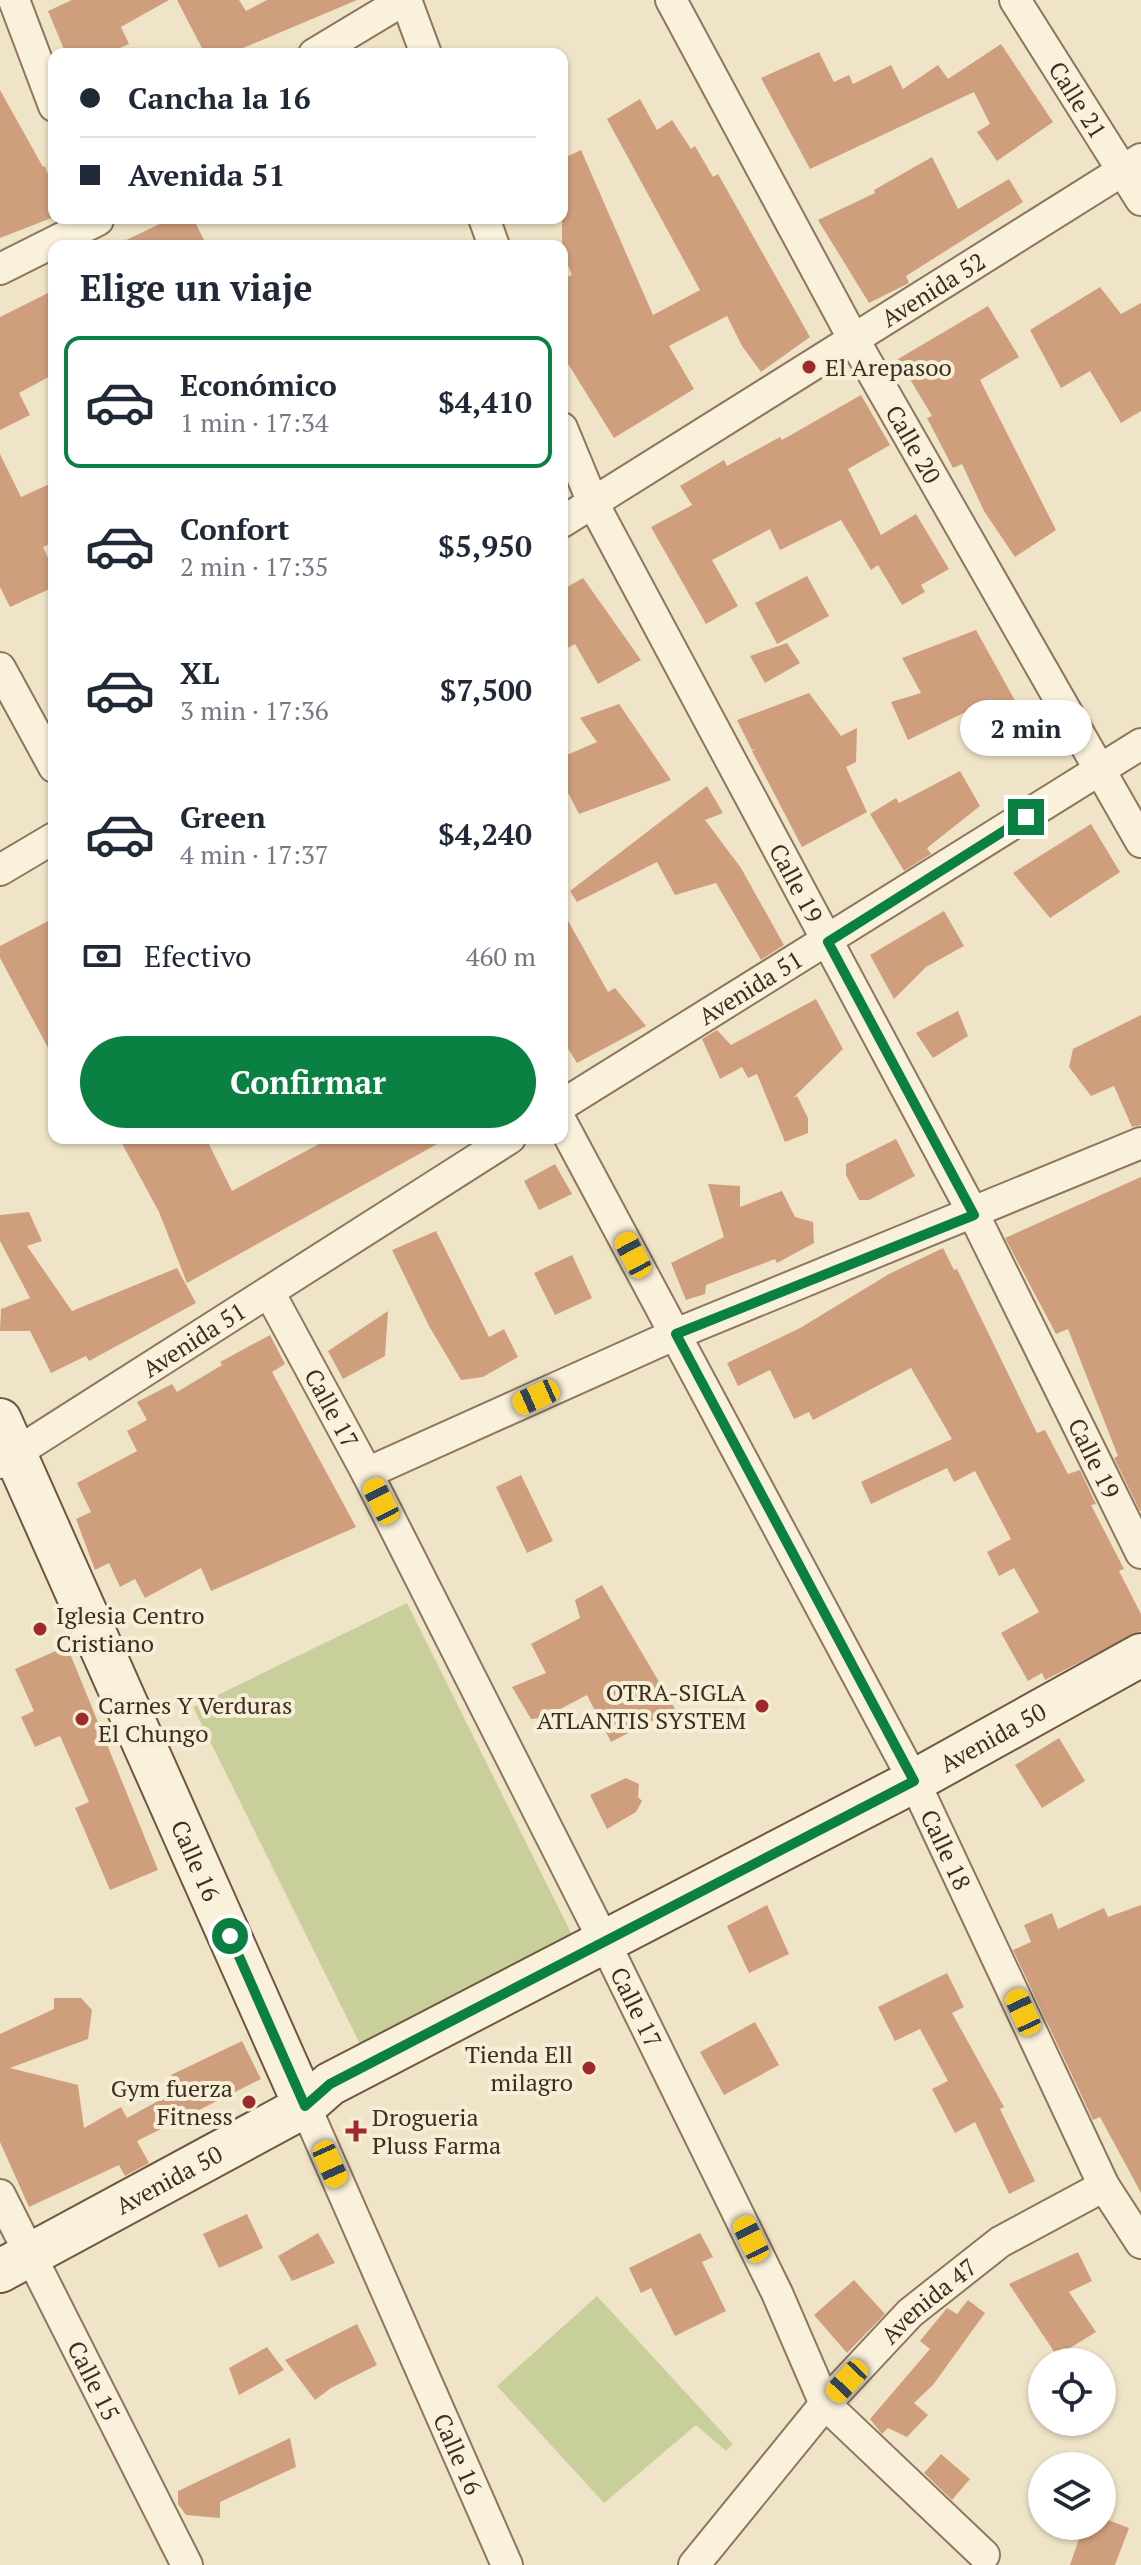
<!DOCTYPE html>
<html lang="es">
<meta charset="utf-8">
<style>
:root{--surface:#fff;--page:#f2f2f3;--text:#1f2937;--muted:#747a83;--line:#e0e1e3;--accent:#0b8043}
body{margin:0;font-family:"PT Serif",serif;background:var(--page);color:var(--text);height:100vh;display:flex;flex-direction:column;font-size:30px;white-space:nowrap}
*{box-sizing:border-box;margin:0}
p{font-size:26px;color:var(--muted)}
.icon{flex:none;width:44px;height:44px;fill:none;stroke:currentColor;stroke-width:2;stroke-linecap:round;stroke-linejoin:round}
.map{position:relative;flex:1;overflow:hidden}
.sheet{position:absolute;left:48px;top:240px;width:520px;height:904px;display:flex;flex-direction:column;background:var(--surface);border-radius:16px;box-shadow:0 2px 6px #0004}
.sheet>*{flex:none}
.hud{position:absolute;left:48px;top:48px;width:520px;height:176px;border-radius:16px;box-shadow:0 2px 6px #0004;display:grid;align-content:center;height:176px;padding:0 32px;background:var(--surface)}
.fabs{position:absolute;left:1028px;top:2348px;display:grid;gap:16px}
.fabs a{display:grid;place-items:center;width:88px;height:88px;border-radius:50%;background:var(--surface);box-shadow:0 2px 6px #0004;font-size:40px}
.end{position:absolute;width:36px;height:36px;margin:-18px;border:10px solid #0b8043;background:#fff;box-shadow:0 0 0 4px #fff}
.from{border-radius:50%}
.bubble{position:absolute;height:56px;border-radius:28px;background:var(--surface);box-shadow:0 2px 6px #0004;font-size:26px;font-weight:600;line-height:56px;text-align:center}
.car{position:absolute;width:24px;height:48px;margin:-24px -12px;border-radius:10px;box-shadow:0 0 6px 2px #0007;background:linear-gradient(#f5c518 24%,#345 0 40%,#f5c518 0 76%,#345 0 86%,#f5c518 0)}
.hud b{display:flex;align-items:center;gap:28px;height:76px;font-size:30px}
.hud b+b{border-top:2px solid var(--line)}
.hud i{width:20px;height:20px;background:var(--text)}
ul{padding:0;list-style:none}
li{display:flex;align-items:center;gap:24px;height:132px;margin:0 16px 12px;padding:0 16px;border:4px solid transparent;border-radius:16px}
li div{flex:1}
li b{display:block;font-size:30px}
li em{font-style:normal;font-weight:600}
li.active{border-color:var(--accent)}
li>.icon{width:72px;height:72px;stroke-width:1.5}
h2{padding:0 32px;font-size:36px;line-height:96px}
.pay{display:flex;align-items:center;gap:20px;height:88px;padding:0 32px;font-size:30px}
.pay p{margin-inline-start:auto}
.button{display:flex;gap:16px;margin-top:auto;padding:16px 32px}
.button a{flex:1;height:92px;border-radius:48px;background:var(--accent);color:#fff;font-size:32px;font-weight:600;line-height:92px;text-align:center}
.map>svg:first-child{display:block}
</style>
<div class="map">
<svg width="1141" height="2565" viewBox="0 0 1141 2565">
<rect width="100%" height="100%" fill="#f0e4c8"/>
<path fill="#c9cf9b" d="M407,1603L576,1943L362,2048L193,1707Z
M597,2296L733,2444L726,2451L696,2425L604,2503L497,2386Z"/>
<path fill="#cf9f7d" d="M72,0H169L121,27L129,44L106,54H66L48,11Z
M177,0H239L246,11L267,0H357L229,54H205Z
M1001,44L1053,122L997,161L977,132L990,124L974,92L810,169L761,78L819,52L834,82L849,75L853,84L891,65L903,89L938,65L948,79Z
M0,90L43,167L45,166L54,190V217L0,238Z
M640,99L657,130L672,120L691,149L695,146L713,177L718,174L810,337L761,372L742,346L727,316L669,346L694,389L614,438L562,354V279L572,275L562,251V159L581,150L653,315L700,290L607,119Z
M932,157L958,209L1009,179L1023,202L906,276L909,283L869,303L818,220L875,193L874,190Z
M172,218H193L207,246H114Z
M1100,287L1121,314L1141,303V411L1121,423L1090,371L1061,388L1030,330Z
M54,290V374L19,393L30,415L0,430V317Z
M988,306L1019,357L980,380L1056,530L1015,557L984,511L962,464L953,468L927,418L932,416L898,359Z
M861,395L890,445L848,469L881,535L916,514L949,569L921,585L925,592L902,605L878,565L871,570L841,520L780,550L770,529L712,560L738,606L706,624L651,527L692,505L680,486L724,460L727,466L780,437L782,440Z
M0,454L21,497L54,482V542L43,547L54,571V587L10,607L0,587Z
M807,576L829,616L777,644L755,603Z
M583,578L641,660L598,684L575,644L562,651V590Z
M976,630L1018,706L996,720L978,706L908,740L891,702L921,693L902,658Z
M787,643L800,663L765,683L750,656Z
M809,693L841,736L857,728L856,762L846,767L867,812L802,847L752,751L757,748L752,750L737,720Z
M619,704L671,780L579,814L562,781V757L597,742L580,718Z
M960,771L980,806L927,848L931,854L904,871L870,814L896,798L899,803Z
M707,786L723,813L705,820L741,868L784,945L761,960L716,883L675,895L657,862L577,902L570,891Z
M1091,824L1120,872L1050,918L1013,873Z
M562,910L608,992L615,988L646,1026L577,1063L562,1039Z
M944,911L964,946L926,967L894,999L870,955Z
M54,918V1059L0,958V946Z
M816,999L843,1049L793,1098L797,1096L808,1118V1133L785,1142L757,1074L748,1078L742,1067L720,1079L702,1039L717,1030L731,1045Z
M958,1011L968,1036L933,1058L916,1033Z
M1141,1015V1125L1132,1127L1114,1086L1091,1096L1069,1067L1073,1049Z
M119,1138H206L232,1191L330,1138H448L187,1283L159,1212Z
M896,1139L915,1176L869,1200H859L846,1175V1164Z
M555,1164L572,1194L539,1210L524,1181Z
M1141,1177V1511H1140L1114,1458L1118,1456L1068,1329L1056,1334L1005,1238Z
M708,1184L740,1186V1207L782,1191L795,1217L813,1222L814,1243L777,1263L775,1259L706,1285L705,1294L686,1300L671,1263L724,1237Z
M29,1212L42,1241L27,1246L72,1311L177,1268L196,1303L89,1361L86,1356L51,1373L30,1331H0L1,1309L30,1298L0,1241V1215Z
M436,1231L489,1337L504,1329L518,1357L483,1377L461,1380L429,1326L392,1250Z
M943,1248L954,1270L957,1269L1037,1433L1045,1430L1068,1474L1080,1470L1096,1504L1091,1505L1124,1569L1119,1571L1141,1614V1631L1045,1680L1042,1673L1028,1681L1001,1633L1039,1612L1014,1568L999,1576L987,1552L1011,1539L975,1471L954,1482L947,1468L871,1504L861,1482L952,1439L911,1368L813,1420L809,1412L794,1419L770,1370L738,1386L727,1363L800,1328L889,1274Z
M572,1255L592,1298L555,1315L534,1273Z
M388,1311L385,1356L343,1379L328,1351Z
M270,1335L285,1364L272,1372L356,1527L211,1591L201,1568L145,1598L135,1579L120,1587L109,1563L95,1570L76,1519L91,1512L77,1483L137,1451L127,1431L147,1420L137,1402L172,1384L177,1392L222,1365L220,1362Z
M521,1475L553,1541L527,1553L496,1487Z
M602,1585L675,1709L611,1742L587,1695L543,1718L531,1719L512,1687L546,1673L531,1644L580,1618L575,1600Z
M67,1646L158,1870L110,1890L75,1808L89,1802L60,1736L35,1747L21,1717L34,1711L15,1669Z
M1059,1738L1085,1781L1042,1808L1015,1765Z
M626,1778L639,1784L638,1797L642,1801L636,1812L607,1829L590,1795Z
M767,1905L789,1954L749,1973L727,1926Z
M1141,1905V2193L1100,2117L1093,2120L1013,1950L1031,1942L1024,1925L1052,1913L1058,1929L1104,1908L1108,1917Z
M947,1973L964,2007L952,2013L1004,2107L1000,2109L1035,2181L1009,2194L975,2122L955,2133L932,2089L948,2081L920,2029L895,2041L878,2007Z
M54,1998H81L92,2010L88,2039L10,2068L78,2085L84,2128L121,2107L127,2118L178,2090L171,2075L242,2041L261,2079L137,2141L149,2163L125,2176L119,2165L29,2207L0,2142V2034L54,2009Z
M755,2022L779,2065L724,2095L700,2052Z
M247,2214L263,2248L219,2268L203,2234Z
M318,2233L335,2263L292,2281L278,2256Z
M700,2233L713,2257L702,2262L726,2311L675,2336L651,2288L641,2293L629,2268Z
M1078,2252L1092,2281L1069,2292L1096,2332L1057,2356L1009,2284Z
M854,2280L885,2314L847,2353L814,2315Z
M968,2300L985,2313L933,2385L914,2403L928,2415L907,2437L888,2428L882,2434L870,2419L930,2349L920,2341L947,2308L957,2314Z
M357,2324L377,2365L331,2388L315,2400L285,2360Z
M267,2347L284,2370L239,2395L229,2368Z
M290,2438L296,2467L220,2502V2518L186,2515L178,2504V2491Z
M941,2454L970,2479L952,2500L924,2473Z
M1103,2518L1129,2528L1115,2565H1070L1083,2527L1098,2532Z"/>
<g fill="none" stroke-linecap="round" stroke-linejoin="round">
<g stroke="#8d765c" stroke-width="34">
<g id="street">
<path d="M14,0L54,106"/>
<path d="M406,0L426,54"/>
<path id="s1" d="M671,0L854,340L1141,842"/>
<path id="s2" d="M1015,0L1141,200"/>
<path d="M314,54L404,0"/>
<path d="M484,218L494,246"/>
<path d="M0,269L98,220"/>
<path id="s3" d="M562,428L593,503L974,1215L1141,1553"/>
<path id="s4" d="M562,522L1141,159"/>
<path d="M0,668L54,767"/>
<path d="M0,870L54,838"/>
<path id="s5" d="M562,1105L1141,744"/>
<path id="s6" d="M562,1123L914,1781L1104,2186L1141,2243"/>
<path id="s7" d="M269,1292L367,1473L604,1941L777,2293L825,2404L984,2555"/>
<path id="s8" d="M0,1463L510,1138"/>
<path d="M367,1473L676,1334L1141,1143"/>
<path id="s9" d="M305,2106L507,2565"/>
<path id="s10" d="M0,2195L187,2565"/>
<path id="s11" d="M694,2565L825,2404L910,2313L1000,2242L1104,2186"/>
</g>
</g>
<g stroke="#6f573f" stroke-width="46">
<g id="secondary">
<path id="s12" d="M0,1420L305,2106"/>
<path id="s13" d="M0,2271L305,2106L330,2084L914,1781L1141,1655"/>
</g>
</g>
<use href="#street" stroke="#faf1dc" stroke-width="30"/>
<use href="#secondary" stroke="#faf1dc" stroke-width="42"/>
</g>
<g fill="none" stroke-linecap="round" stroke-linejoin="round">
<path stroke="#0b8043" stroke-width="10" d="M230,1936L305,2106L330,2084L914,1781L676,1334L974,1215L828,942L1026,817"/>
</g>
<g fill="#9e2a2b" stroke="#f7eed8" stroke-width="3">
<circle cx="809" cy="367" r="8"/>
<circle cx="40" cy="1629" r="8"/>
<circle cx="762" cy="1706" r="8"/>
<circle cx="82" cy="1719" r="8"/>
<circle cx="589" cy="2068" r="8"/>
<circle cx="249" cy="2102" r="8"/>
<path d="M352 2119h8v8h8v8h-8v8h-8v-8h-8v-8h8z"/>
</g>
<g text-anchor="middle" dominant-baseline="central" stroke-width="8" stroke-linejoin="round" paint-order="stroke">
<g font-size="24" fill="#3d2e20" stroke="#f7eed8">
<text stroke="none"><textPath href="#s2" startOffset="118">Calle 21</textPath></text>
<text stroke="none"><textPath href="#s4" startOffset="438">Avenida 52</textPath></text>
<text stroke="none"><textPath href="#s1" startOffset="506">Calle 20</textPath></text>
<text stroke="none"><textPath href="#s3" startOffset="512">Calle 19</textPath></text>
<text stroke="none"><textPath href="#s5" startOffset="222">Avenida 51</textPath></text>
<text stroke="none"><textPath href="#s8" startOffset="230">Avenida 51</textPath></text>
<text stroke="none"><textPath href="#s7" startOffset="132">Calle 17</textPath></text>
<text stroke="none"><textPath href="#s3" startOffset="1160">Calle 19</textPath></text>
<text stroke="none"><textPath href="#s13" startOffset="1128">Avenida 50</textPath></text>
<text stroke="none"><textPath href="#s6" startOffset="822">Calle 18</textPath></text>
<text stroke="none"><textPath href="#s12" startOffset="482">Calle 16</textPath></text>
<text stroke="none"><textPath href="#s7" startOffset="804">Calle 17</textPath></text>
<text stroke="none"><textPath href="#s13" startOffset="192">Avenida 50</textPath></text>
<text stroke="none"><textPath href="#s11" startOffset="354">Avenida 47</textPath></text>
<text stroke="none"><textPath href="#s10" startOffset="208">Calle 15</textPath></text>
<text stroke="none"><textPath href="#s9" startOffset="380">Calle 16</textPath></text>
</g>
<g font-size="24" fill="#3d2e20" stroke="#f7eed8" text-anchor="start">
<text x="825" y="367">El Arepasoo</text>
<text x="56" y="1615">Iglesia Centro<tspan x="56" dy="28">Cristiano</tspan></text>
<text x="746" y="1692" text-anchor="end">OTRA-SIGLA<tspan x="746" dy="28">ATLANTIS SYSTEM</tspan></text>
<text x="98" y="1705">Carnes Y Verduras<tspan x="98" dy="28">El Chungo</tspan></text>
<text x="573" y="2054" text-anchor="end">Tienda Ell<tspan x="573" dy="28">milagro</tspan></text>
<text x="233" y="2088" text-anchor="end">Gym fuerza<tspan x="233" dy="28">Fitness</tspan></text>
<text x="372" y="2117">Drogueria<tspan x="372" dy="28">Pluss Farma</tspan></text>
</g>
</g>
</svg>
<div class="fabs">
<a><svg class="icon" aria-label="locate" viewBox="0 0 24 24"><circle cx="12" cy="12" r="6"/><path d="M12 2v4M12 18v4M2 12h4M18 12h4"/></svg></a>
<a><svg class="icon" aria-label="layers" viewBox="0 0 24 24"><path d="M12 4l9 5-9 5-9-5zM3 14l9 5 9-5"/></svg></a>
</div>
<i class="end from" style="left:230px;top:1936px"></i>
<i class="end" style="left:1026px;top:817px"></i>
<div class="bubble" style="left:960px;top:700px;width:132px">2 min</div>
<i class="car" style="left:633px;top:1255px;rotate:332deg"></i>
<i class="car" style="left:536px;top:1397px;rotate:246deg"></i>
<i class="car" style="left:381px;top:1501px;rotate:333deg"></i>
<i class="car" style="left:1023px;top:2012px;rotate:335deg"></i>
<i class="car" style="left:330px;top:2164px;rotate:156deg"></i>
<i class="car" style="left:751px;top:2239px;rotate:334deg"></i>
<i class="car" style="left:847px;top:2381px;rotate:223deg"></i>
<div class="hud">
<b><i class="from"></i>Cancha la 16</b>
<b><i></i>Avenida 51</b>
</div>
<section class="sheet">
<h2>Elige un viaje</h2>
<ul>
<li class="active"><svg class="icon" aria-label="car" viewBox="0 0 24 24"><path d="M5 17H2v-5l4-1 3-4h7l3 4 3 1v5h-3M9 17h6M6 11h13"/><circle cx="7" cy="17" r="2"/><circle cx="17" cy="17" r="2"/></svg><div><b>Económico</b><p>1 min · 17:34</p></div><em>$4,410</em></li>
<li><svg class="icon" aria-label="car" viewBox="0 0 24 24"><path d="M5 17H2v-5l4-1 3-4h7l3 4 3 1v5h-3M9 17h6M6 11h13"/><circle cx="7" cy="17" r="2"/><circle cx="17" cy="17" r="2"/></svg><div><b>Confort</b><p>2 min · 17:35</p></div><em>$5,950</em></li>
<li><svg class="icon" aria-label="car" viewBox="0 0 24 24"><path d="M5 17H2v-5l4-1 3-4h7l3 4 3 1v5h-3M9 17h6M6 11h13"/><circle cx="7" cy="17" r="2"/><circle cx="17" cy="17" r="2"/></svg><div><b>XL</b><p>3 min · 17:36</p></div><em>$7,500</em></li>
<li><svg class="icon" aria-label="car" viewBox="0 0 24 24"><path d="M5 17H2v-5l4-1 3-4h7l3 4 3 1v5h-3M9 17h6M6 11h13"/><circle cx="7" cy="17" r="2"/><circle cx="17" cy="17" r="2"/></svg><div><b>Green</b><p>4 min · 17:37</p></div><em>$4,240</em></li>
</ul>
<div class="pay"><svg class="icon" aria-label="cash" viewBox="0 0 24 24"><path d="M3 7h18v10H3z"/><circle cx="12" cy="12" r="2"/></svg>Efectivo<p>460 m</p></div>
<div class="button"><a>Confirmar</a></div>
</section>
</div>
